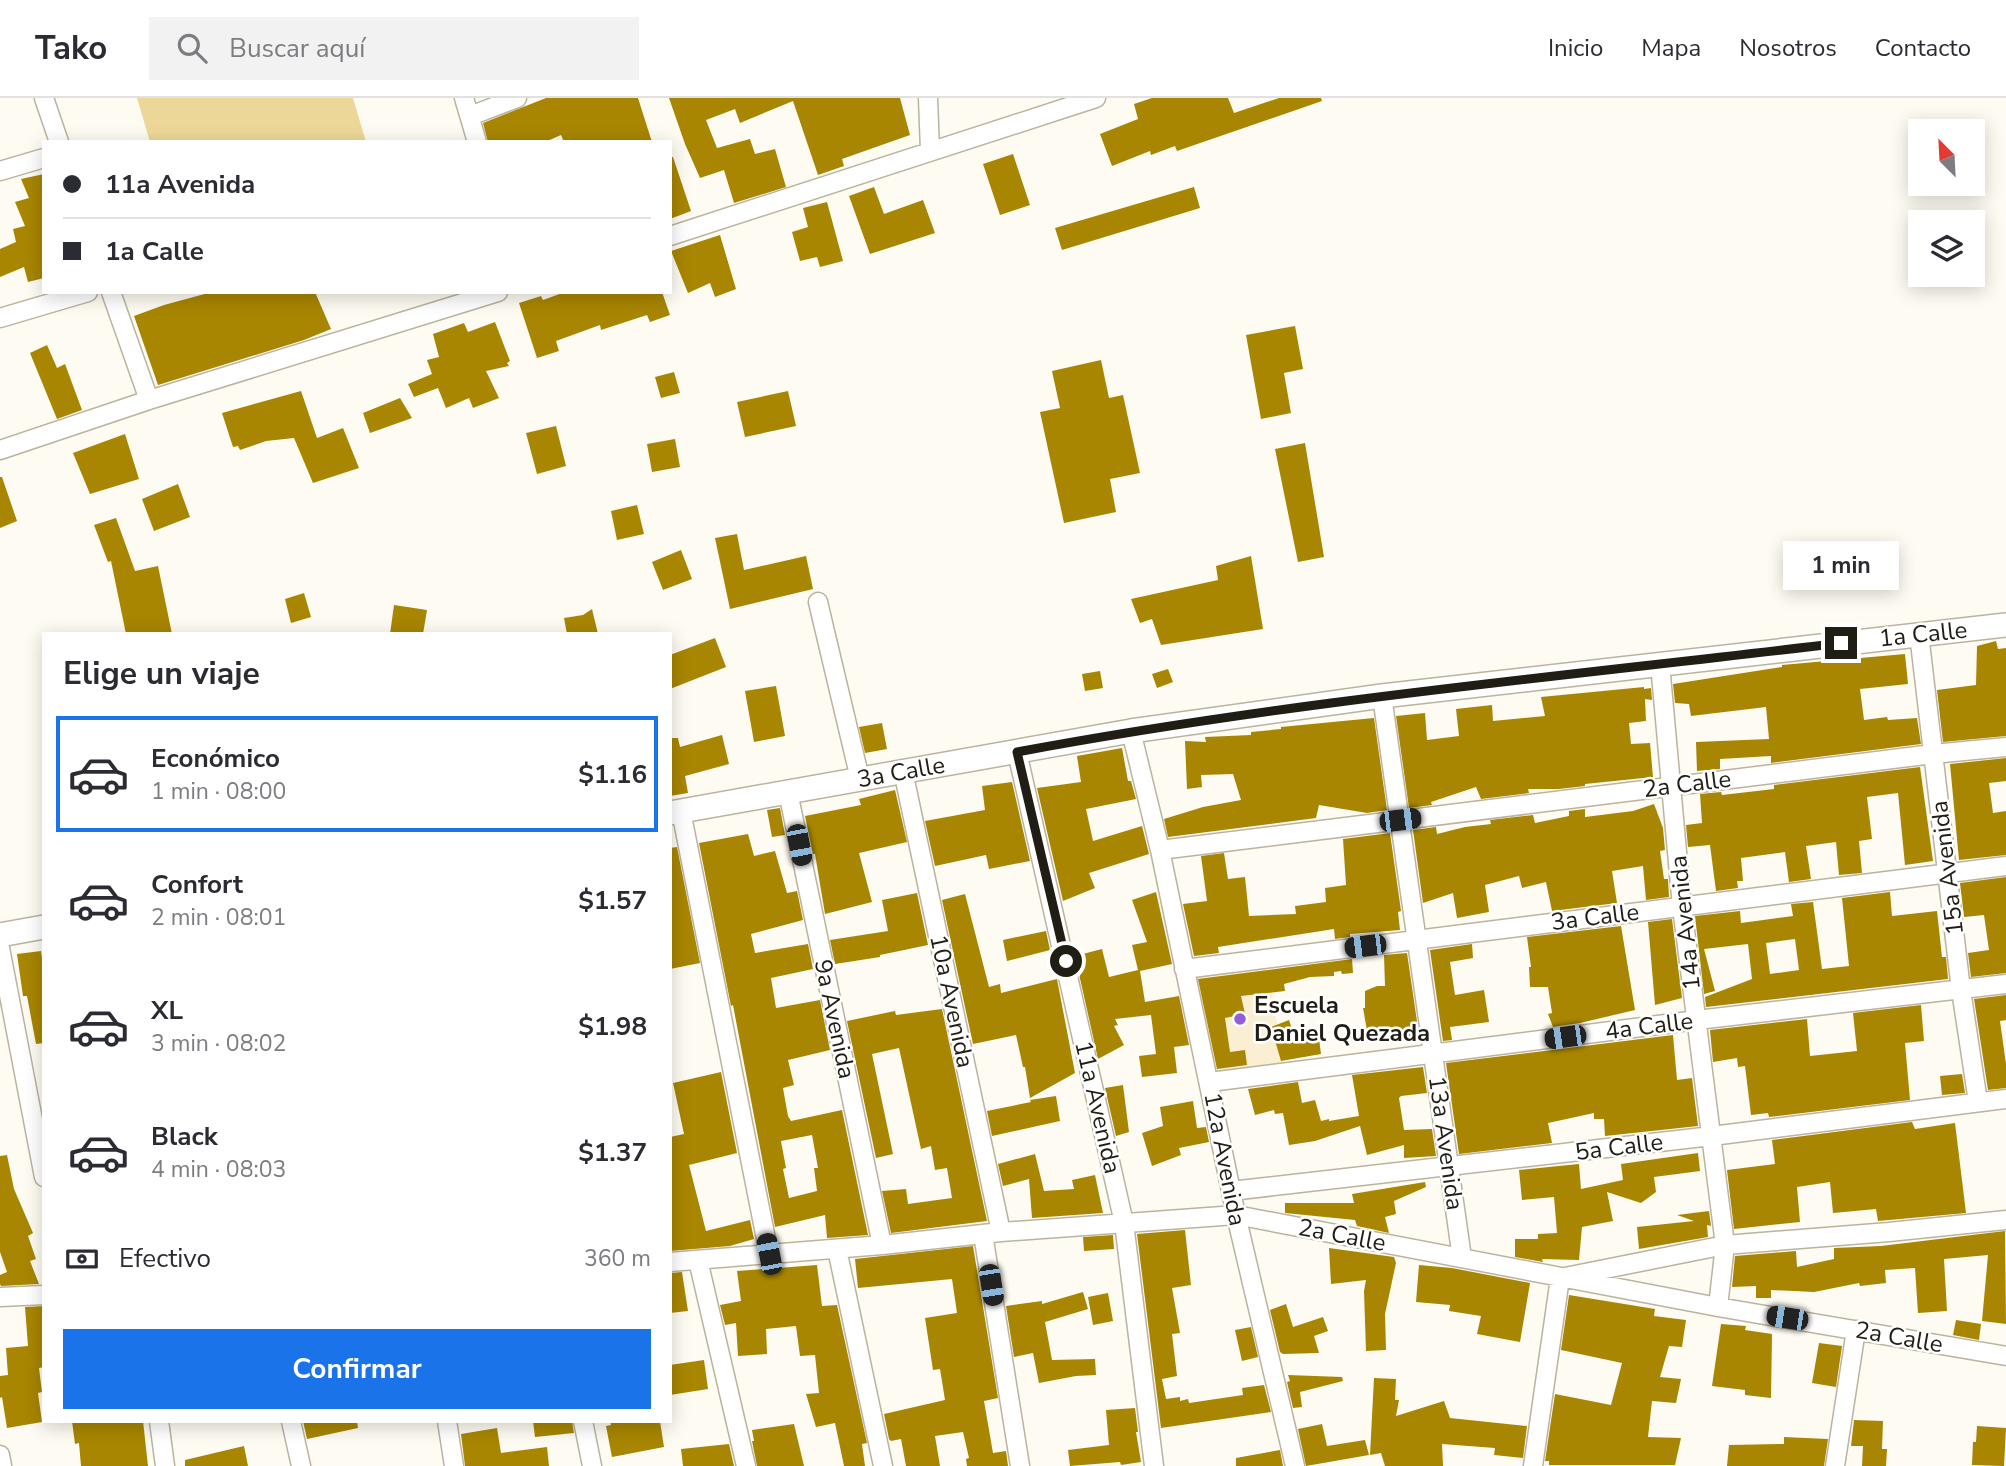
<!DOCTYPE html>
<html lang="es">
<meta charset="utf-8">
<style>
:root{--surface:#fff;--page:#f2f2f3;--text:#2b2b33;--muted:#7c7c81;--line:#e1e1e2;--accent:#1a73e8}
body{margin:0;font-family:"Nunito Sans",sans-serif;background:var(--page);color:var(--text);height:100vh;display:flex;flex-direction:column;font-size:26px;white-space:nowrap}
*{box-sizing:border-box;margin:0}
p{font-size:23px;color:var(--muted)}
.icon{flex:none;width:38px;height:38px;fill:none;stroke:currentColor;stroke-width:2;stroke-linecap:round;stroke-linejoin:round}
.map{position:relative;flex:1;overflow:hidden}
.side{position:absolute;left:42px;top:534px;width:630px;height:791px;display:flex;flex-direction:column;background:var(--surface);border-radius:0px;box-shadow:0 4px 18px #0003}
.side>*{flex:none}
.banner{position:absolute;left:42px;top:42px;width:630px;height:154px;border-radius:0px;box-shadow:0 4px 18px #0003;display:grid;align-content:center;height:154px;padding:0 21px;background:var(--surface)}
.needle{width:46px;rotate:336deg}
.tools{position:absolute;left:1908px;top:21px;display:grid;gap:14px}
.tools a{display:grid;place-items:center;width:77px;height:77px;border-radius:0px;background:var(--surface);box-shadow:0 4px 18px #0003;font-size:35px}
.end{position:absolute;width:32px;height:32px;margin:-16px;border:9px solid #201d15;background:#fff;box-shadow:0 0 0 4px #fff}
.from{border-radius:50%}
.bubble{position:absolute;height:49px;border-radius:0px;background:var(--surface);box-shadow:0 4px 18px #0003;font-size:23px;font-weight:700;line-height:49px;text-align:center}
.car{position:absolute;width:21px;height:42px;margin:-21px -10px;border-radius:9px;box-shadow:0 0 5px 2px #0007;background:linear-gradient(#222 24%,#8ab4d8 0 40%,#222 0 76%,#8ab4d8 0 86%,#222 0)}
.banner b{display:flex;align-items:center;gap:24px;height:66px;font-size:26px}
.banner b+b{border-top:2px solid var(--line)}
.banner i{width:18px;height:18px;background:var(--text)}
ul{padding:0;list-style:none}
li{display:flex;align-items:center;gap:21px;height:116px;margin:0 14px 10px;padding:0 7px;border:4px solid transparent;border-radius:0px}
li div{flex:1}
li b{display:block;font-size:26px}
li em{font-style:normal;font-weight:700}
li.on{border-color:var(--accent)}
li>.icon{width:63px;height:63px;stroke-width:1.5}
h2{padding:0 21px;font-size:32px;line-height:84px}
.pay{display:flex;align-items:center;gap:18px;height:77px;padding:0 21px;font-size:26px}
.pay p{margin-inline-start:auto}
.action{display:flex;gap:14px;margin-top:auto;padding:14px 21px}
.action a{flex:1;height:80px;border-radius:0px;background:var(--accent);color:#fff;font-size:28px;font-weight:700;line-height:80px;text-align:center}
header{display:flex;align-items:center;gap:42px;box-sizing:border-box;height:98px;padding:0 35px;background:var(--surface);border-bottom:2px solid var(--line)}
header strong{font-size:33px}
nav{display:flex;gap:38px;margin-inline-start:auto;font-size:24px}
.search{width:490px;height:63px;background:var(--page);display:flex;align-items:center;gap:18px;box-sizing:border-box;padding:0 24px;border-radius:0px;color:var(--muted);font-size:26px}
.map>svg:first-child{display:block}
</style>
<header>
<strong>Tako</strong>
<div class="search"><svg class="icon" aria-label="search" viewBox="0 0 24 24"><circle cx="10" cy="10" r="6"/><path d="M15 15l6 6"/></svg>Buscar aquí</div>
<nav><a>Inicio</a><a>Mapa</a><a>Nosotros</a><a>Contacto</a></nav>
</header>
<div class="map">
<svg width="2006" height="1368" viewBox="0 0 2006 1368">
<rect width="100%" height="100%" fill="#fefbf2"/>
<path fill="#faefd2" d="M1267,868L1284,965L1215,974L1194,877Z"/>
<path fill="#edd798" d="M137,0H353L366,44H150Z"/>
<path fill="#a88601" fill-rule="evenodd" d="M546,0H638L652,44H564L561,37L545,44H488L483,25Z
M669,0H900L910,37L842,61L844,68L818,77L793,3L740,25L735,11L706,22L717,50L750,41L755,56L775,51L786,89L734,105L724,72L700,80L685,46Z
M1152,0H1228L1234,15L1279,0H1321L1322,3L1177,53L1175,48L1151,57L1150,53L1112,68L1100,36L1138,21L1134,6Z
M1013,56L1030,107L1000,117L983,66Z
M670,59H673L691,113L670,121Z
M44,76V180L28,184L24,169L0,179V151L16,144L13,131L25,128L15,104L29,100L21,81Z
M874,89L884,116L923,102L935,135L870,156L849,98Z
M1194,89L1200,110L1062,152L1055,130Z
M827,104L843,163L820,169L817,159L800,163L792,134L808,129L803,110Z
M720,137L736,191L715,199L710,185L688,195L671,153Z
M212,194H315L331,231L304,242L158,287L134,218L164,207Z
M565,194H662L670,217L650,224L647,217L601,232L600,227L556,243L559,253L537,260L519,205L541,198L543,202Z
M495,224L510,263L507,265L509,268L486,273L499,300L473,310L469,300L446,310L438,290L414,299L408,286L432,276L427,262L439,259L433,236L464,225L468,234Z
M1295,228L1303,271L1284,275L1291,315L1261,321L1246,237Z
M47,247L57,270L65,266L82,312L57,321L30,255Z
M1101,262L1109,300L1123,297L1140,375L1110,381L1116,414L1064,425L1040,314L1060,310L1052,273Z
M674,274L680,295L661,300L655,279Z
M301,293L317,340L343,330L359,370L313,385L294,340L266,343L240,352L238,348L233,349L222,315Z
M788,293L796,328L745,339L737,304Z
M400,300L412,320L370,335L363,315Z
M556,328L566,368L537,376L526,335Z
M125,336L139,381L90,396L73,355Z
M675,341L680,369L652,374L647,346Z
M1305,345L1324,459L1298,464L1275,351Z
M0,379H2L17,423L0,430Z
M178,386L190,419L154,433L142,401Z
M637,407L644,436L617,442L611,413Z
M116,420L135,473L158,468L172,536H126L111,463L108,464L94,427Z
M737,436L744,472L806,458L813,491L730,511L715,440Z
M681,452L692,481L663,492L652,464Z
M1251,458L1263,531L1161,547L1152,521L1140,525L1131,501L1218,482L1216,468Z
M304,495L311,519L291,525L285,501Z
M394,507L427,512L423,536H390Z
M592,511L598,536H567L564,520L583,517Z
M715,540L726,569L670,591V557Z
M1996,543L1998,551L2006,550V638L1943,644L1937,592L1976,587L1977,548Z
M1905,556L1908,586L1860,591L1864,622L1887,619L1888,622L1917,620L1921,646L1771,665V658L1720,661V671L1697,673L1696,644L1769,641L1766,609L1691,618L1689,606L1675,605L1673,586L1782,569V567Z
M1168,571L1173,584L1157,590L1152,576Z
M1100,573L1103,590L1085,593L1082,576Z
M776,588L785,638L754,644L745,593Z
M1644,589V591L1651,590L1652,602L1645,601L1646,623L1629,625L1631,646L1650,645L1653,679L1585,686V688L1559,691H1528L1529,695L1481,701L1476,689L1431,704L1432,707L1409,710L1396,618L1425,615L1427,642L1459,638L1456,611L1492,607L1493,623L1545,618L1541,599Z
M1374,620L1387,712L1367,715L1319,707L1316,720L1168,739L1164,721L1203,709L1241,702L1233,676L1201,677L1202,689L1187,691L1185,643L1206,644L1205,639L1251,637V634L1281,631V629Z
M882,625L887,651L865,655L859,629Z
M722,637L729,666L685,678L688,695L670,698V640H678L680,649Z
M1122,650L1128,683H1131L1136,701L1086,711L1093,743L1142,728L1149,756L1089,775L1095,790L1063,803L1037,690L1081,684L1077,658Z
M2006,660V683L1989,685L1993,715L2006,713V757L1959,762L1950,666Z
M1920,669L1933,763L1905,767L1898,695L1867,699L1872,741L1859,743L1862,775L1839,777L1836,744L1806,748L1811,781L1789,784L1785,754L1741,760L1743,783H1737L1738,790L1716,793L1710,747L1688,749L1686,727L1702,725L1700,696L1721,694L1722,697L1774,691V687Z
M1012,684L1030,763L989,771L986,757L935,768L925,723L985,712L982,688Z
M895,692L907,744L859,755L872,804L825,816L815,756H813L805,718L861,707L859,701Z
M1654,706L1663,730L1665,752L1660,753L1664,781H1668L1669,799L1646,802L1643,768L1612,773L1617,805L1552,813L1546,784L1522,790L1519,778L1485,787L1489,814L1457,820L1453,795L1423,805L1413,732L1436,729L1437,736L1465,729L1491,726L1490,722L1533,717L1535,725L1569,718V713L1585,711V719L1633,713Z
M780,710L785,737L772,739L767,712Z
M1390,735L1401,813L1398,814L1400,832L1350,836V839L1335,841L1334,831L1218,849L1219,855L1194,858L1183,806L1207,803L1201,758L1224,755L1228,781L1245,779L1249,818L1296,816L1295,808L1326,804L1325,790L1346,787L1343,741Z
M748,736L754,758L775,753L787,795L797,793L803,822L751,836L755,855L808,846L813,871L771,880L776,910L820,902L830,952L788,962L794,987L783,990L788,1018L791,1023L842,1012L868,1137L827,1140L825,1117L775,1129L733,907L731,908L699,745ZM812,1037L818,1070H814L817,1093L789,1100L783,1071L786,1070L781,1043Z
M677,749L700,865L670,871V750Z
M2006,779V875L1971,879L1968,855L1989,852L1984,817L1964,819L1960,785Z
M1156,794L1172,866L1140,873L1145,904L1179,898L1189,947L1174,949L1177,975L1142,979L1139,958L1156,956L1151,917L1115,921L1118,927L1114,928L1124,947L1098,961L1075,858L1102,851L1109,879L1138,872L1132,847L1147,844L1132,802Z
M1890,794L1892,818L1937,813L1942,859H1946L1948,881L1706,909L1705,899L1752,881L1748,846L1704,851L1715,893L1704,896L1695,818L1740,813L1741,825L1793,818L1791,806L1813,804L1822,871L1849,868L1842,800ZM1795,841L1799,872L1770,876L1766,845Z
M917,795L928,847L880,857V859L835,866L830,842L888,833L882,802Z
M965,796L989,889L1000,886L1001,895L1057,881L1075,975L1030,1000L1025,969H1023L1016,937L973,946L942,802Z
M1672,821L1682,900L1655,907L1648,824Z
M1621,828L1635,912L1580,925L1553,929L1548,916L1552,915L1548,889H1530L1529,869H1531L1527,839Z
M1046,833L1050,852L1007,863L1003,842Z
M1472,846L1473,860L1450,864L1455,897L1484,892L1489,924L1450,929L1452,942L1443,943L1430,852Z
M41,853L44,873V945L36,946L27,898H23L17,856Z
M1407,855L1419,937L1393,941L1392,934L1368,938L1363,910H1365V893L1377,888H1385L1384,857Z
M1352,861L1353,875L1342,876L1341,873L1334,874V878L1310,879L1284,886L1285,893L1241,898L1245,916L1225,920L1230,954L1245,952L1247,967L1217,971L1198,881Z
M2006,897V922L2000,923L2006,966V990L1988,992L1974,901Z
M1921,907L1924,943L1905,945L1910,1002L1769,1019L1768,1015L1751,1017L1745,968L1738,969L1737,960L1713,964L1710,932L1807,921L1810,958L1857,953L1853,915Z
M942,911L987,1123L891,1135L882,1093L906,1091L908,1106L952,1100L947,1070L935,1072L931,1048L921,1051L899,950L872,956L893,1056L876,1060L847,923L895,913L896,917Z
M1289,922L1294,937L1318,933L1321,956L1281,963L1271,929Z
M1673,937L1677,982L1692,980L1698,1028L1605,1038L1604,1021H1594V1015L1548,1025L1552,1045L1459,1056L1446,965Z
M1423,969L1427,995L1401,998L1399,1000L1404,1032L1432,1031L1436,1058L1404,1060V1047L1367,1057L1360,1028L1315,1043L1289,1047L1283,1015L1275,1016L1274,1012L1255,1017L1248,991L1298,984L1302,1005L1315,1002L1321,1023L1329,1021V1023L1359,1018L1352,977Z
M721,974L737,1055L689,1067L706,1133L750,1122L754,1141L730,1148L670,1153V1039L684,1036L673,985Z
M1962,976L1965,995L1942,997L1940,978Z
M1123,987L1129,1034L1116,1038L1105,990Z
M1056,998L1060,1023L992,1038L987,1013L1031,1004L1030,1002Z
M1193,1003L1197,1030L1206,1029L1209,1044L1179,1050L1181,1057L1152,1068L1142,1035L1163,1028L1160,1009Z
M1912,1024L1915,1031L1955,1025L1966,1115L1878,1123L1876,1111L1833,1115L1830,1084L1797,1089L1800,1124L1734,1131L1727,1072L1775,1066L1772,1042Z
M1698,1055L1700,1073L1654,1079L1656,1094L1641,1105L1607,1094L1613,1123L1582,1129L1579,1162L1542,1161L1543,1164L1515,1159V1141H1538V1136L1557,1135L1554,1099L1522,1102L1519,1072L1579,1066L1581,1091L1623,1082L1621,1066Z
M1035,1056L1044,1093L1074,1091L1072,1082L1095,1077L1103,1115L1032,1120L1029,1081L1003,1088L998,1066Z
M7,1057L14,1091L33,1135L28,1138L36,1161L30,1163L39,1186L1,1188L0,1186V1177L7,1174L0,1154V1058Z
M1425,1084L1426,1089L1394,1103L1396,1116L1385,1119L1389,1135L1357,1128L1355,1122L1285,1115V1105H1354L1352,1096Z
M1709,1113L1711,1128L1707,1127L1708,1139L1639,1151L1637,1129L1694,1123L1677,1117Z
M1185,1132L1191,1187L1172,1190L1180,1235L1172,1236L1177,1278L1162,1281L1166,1301L1180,1299V1303L1188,1301L1189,1305L1243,1297L1242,1290L1264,1287L1271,1314L1161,1330L1137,1136Z
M2005,1133L2006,1226L1982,1223L1988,1157L1944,1161L1947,1213L1918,1215L1915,1170L1885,1172L1886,1185L1860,1188L1859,1185L1814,1194L1771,1192V1200H1756V1188L1732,1189L1735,1158L1796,1153L1797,1169L1834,1161V1150L1881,1148Z
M1113,1137L1114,1151L1084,1153L1083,1139Z
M973,1148L998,1300L984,1303L993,1355L1006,1353L1008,1368H967L966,1361L969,1360L963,1334L935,1338L940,1368H906L901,1341L891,1343L889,1341L884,1316L945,1302L940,1271L933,1272L925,1220L957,1215L952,1181L858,1190L855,1161Z
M1329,1150L1394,1159L1396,1165L1385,1216L1386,1252L1366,1253L1364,1193L1366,1182L1331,1186Z
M817,1167L822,1208L837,1207L867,1345L862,1346L865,1368H844L835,1325L816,1329L806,1296L819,1295L815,1257L800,1258L796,1228L766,1231L767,1256L738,1258L736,1225L725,1227L720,1207L741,1203L737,1173Z
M1419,1167L1452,1170L1530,1185L1520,1244L1477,1236L1481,1218L1449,1213L1450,1207L1416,1204Z
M682,1174L688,1213L670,1215V1175Z
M1083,1194L1088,1211L1045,1224L1052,1262L1095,1261L1096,1277L1076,1278L1039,1285L1033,1255L1014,1259L1006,1208L1042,1203V1206Z
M1108,1195L1113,1223L1093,1227L1088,1199Z
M1569,1197L1655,1211L1654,1218L1686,1222L1682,1249L1669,1248L1660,1279L1681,1281L1676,1305L1652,1303L1648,1339L1681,1340L1675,1367H1549V1363H1545L1555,1296L1611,1307L1622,1265L1561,1252Z
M1286,1206L1293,1229L1323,1219L1328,1233L1314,1238L1319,1255L1283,1256L1280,1254L1270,1212Z
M44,1208V1269L39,1270L42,1294L38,1295L42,1324L7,1330L2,1299L0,1300V1278L8,1277L6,1250L28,1248L25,1209Z
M1956,1222L1981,1226L1979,1242L1953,1237Z
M1721,1226L1746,1228L1745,1232L1772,1236L1771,1300L1745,1297V1292L1712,1288Z
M1251,1229L1258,1259L1242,1263L1235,1232Z
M1819,1245L1842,1248L1836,1289L1812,1285Z
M704,1262L708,1291L670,1297V1267Z
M1288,1277L1342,1279L1343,1283L1300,1294L1302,1309L1293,1310L1287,1284L1290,1283Z
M1374,1280L1396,1281L1395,1302H1399L1396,1318L1444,1303L1450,1320L1527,1328L1523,1360L1494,1357L1495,1350L1442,1346L1443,1368H1385L1381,1355L1370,1357Z
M1135,1310L1138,1334H1136L1141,1364L1121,1367L1120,1364L1070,1368L1068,1352L1109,1347L1106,1312Z
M1854,1322L1883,1323L1882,1351H1887L1886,1368H1862L1863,1348H1851Z
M72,1323H143L148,1368H81L79,1345L75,1346Z
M303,1323H357L358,1330L307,1341Z
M533,1323H572L574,1335L535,1339Z
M610,1323H660L664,1349L612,1359L606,1328L611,1327Z
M794,1326L804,1368H757L752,1343H754L752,1332Z
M1322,1326L1327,1348L1365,1342L1369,1357L1306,1368L1298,1331Z
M1977,1328L2006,1330L2004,1368L1972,1367L1973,1344H1976Z
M497,1330L501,1355L547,1349L549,1368H465L461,1336Z
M1784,1339L1828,1341L1824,1368H1727L1729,1347L1784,1346Z
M729,1346L734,1368H683L681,1351Z
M244,1348L248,1368H185V1362Z
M1280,1352L1283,1368H1236V1360Z"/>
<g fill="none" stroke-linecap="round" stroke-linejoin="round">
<g stroke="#bbb39e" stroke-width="21">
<path id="minor" d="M44,0L59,44
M464,0L477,44
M928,0L930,53
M470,18L517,0
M0,73L44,60
M670,138L1096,0
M111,194L149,302
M0,220L88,194
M0,352L149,302L498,194
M818,504L860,681
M1919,536L1961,892L1978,1004
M1660,566L1682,809L1725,1147L1718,1209
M1382,598L1462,1160
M1131,633L1160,752L1236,1117L1295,1368
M1017,654L1124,1125L1154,1368
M903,673L1001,1134
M788,694L882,1147
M681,713L769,1156
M1160,752L1933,656L2006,649
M0,850L44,1079
M1184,871L2006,768
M1210,984L1697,922L2006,886
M1231,1093L1712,1038L2006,1001
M983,1136L1020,1368
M837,1151L883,1368
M698,1162L746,1368
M670,1164L882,1147L1001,1134L1236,1117L1718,1209L2006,1258
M0,1199L44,1197
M159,1323L165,1368
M291,1323L301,1368
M447,1323L454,1368
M583,1323L592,1368
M0,1357L2,1368
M1533,1368L1560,1180L1725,1147L1889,1134L2006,1122
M1835,1368L1856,1232"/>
</g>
<g stroke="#bbb39e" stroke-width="26">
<path id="tertiary" d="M670,715L1131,633L1382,598L2006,527
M0,837L44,829"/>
</g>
<use href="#minor" stroke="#fff" stroke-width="18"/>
<use href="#tertiary" stroke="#fff" stroke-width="23"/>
</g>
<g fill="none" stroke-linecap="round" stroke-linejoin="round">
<path stroke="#201d15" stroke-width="9" d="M1066,863L1017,654C1290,603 1566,578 1841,545"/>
</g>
<circle fill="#925fd8" stroke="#fff" stroke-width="2.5" cx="1240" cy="921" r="7"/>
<g text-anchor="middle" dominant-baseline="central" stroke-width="5" stroke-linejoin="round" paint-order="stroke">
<g font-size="24" fill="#201d15" stroke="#fff">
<text transform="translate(1923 536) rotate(-6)">1a Calle</text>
<text transform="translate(901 674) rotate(-10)">3a Calle</text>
<text transform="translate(1687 686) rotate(-7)">2a Calle</text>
<text transform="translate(1947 770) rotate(-97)">15a Avenida</text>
<text transform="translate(1595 819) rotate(-7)">3a Calle</text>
<text transform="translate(1685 825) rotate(-96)">14a Avenida</text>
<text transform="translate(952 903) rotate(78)">10a Avenida</text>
<text transform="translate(835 921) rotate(78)">9a Avenida</text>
<text transform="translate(1649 928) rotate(-7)">4a Calle</text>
<text transform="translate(1098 1009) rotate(77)">11a Avenida</text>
<text transform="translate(1446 1045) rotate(82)">13a Avenida</text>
<text transform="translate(1619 1049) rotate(-7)">5a Calle</text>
<text transform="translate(1225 1061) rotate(79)">12a Avenida</text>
<text transform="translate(1342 1137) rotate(11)">2a Calle</text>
<text transform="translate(1899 1239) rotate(10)">2a Calle</text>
</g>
<g font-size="24" font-weight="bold" fill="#201d15" stroke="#fff" text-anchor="start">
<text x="1254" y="907">Escuela<tspan x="1254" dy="28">Daniel Quezada</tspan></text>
</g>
</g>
</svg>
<div class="tools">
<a><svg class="needle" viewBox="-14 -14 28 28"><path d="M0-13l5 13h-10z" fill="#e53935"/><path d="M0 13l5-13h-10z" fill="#7c7c81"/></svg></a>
<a><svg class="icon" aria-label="layers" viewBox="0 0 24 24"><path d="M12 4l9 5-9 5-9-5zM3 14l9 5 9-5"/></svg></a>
</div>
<i class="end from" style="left:1066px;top:863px"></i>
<i class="end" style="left:1841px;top:545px"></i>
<div class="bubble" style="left:1783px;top:443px;width:116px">1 min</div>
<i class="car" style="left:1400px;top:722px;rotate:83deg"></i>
<i class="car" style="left:799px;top:747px;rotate:169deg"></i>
<i class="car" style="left:1365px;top:848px;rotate:263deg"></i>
<i class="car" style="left:1565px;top:939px;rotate:262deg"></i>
<i class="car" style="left:769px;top:1156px;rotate:349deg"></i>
<i class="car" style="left:991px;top:1187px;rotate:171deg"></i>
<i class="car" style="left:1787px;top:1220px;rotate:279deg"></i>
<div class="banner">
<b><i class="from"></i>11a Avenida</b>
<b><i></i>1a Calle</b>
</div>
<section class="side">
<h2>Elige un viaje</h2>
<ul>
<li class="on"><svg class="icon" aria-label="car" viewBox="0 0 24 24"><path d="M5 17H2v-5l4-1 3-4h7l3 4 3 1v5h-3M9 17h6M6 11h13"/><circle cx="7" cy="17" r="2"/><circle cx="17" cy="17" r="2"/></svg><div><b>Económico</b><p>1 min · 08:00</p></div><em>$1.16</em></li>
<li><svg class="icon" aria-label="car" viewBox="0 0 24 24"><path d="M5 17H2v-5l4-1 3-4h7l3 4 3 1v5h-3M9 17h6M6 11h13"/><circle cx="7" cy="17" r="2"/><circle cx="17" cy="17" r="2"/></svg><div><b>Confort</b><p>2 min · 08:01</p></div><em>$1.57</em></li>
<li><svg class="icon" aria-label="car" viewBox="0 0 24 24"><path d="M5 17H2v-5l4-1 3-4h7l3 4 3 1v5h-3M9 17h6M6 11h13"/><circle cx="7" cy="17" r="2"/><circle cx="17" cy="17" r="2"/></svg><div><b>XL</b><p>3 min · 08:02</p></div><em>$1.98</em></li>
<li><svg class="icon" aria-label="car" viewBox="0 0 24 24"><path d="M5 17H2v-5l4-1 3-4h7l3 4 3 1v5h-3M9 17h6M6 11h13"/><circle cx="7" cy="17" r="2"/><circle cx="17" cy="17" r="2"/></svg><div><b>Black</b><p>4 min · 08:03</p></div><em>$1.37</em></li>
</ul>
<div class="pay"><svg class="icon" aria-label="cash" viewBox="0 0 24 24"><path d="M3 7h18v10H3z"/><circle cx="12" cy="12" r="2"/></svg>Efectivo<p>360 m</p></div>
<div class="action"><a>Confirmar</a></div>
</section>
</div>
